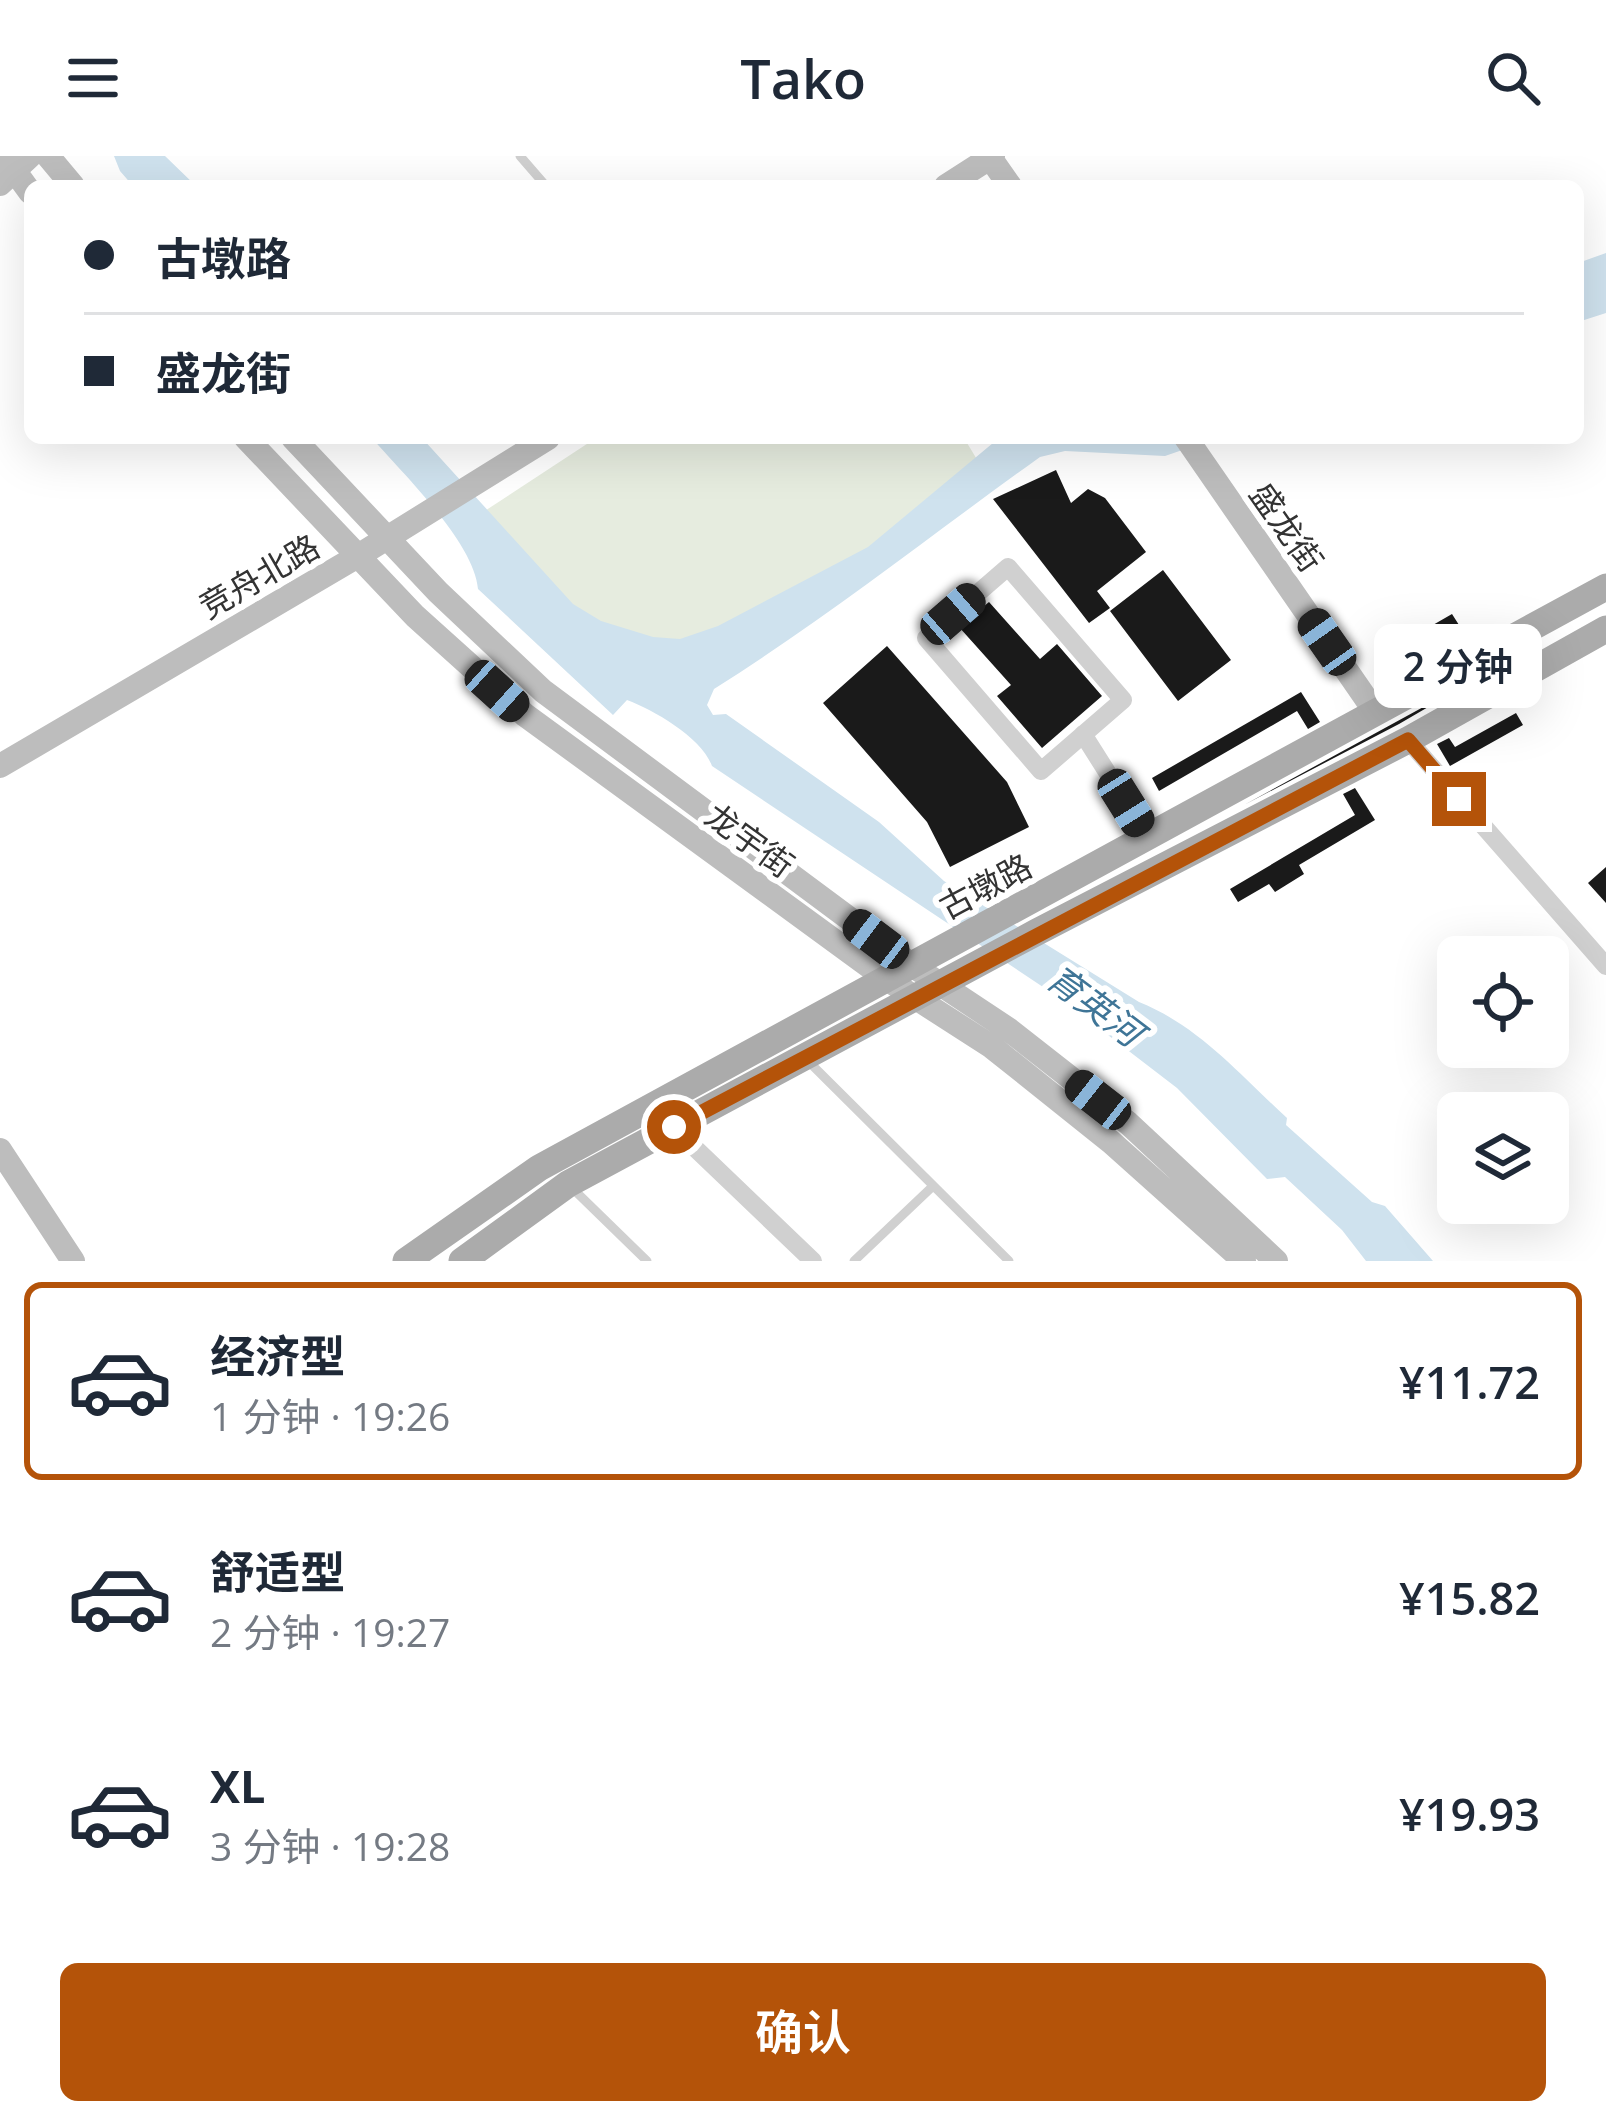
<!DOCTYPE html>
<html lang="zh">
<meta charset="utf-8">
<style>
:root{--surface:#fff;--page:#f2f2f3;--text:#1f2937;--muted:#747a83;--line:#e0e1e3;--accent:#b45309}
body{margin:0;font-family:"Open Sans","Noto Sans SC",sans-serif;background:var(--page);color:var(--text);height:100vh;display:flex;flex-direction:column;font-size:45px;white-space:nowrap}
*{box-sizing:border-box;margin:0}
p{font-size:39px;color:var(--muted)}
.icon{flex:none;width:66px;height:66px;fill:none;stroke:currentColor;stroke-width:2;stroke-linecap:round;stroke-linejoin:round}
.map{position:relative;height:1105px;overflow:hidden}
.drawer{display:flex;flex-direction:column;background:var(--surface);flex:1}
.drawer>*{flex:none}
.guide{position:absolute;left:24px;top:24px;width:1560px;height:264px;border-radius:18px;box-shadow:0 12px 48px #0002;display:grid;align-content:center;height:264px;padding:0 60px;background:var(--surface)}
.tools{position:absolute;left:1437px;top:780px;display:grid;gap:24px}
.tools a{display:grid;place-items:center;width:132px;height:132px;border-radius:18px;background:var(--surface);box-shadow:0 12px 48px #0002;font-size:60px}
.end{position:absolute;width:54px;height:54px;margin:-27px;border:15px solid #b45309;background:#fff;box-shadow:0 0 0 6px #fff}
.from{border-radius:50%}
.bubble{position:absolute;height:84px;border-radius:18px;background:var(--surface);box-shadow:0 12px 48px #0002;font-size:39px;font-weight:600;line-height:84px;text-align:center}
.car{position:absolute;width:36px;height:72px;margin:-36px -18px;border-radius:15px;box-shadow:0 0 9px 3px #0007;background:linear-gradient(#222 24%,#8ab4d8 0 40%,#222 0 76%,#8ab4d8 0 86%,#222 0)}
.guide b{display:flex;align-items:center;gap:42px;height:114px;font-size:45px}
.guide b+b{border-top:3px solid var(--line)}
.guide i{width:30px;height:30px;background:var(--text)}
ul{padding:21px 0 0;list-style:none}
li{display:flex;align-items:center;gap:36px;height:198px;margin:0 24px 18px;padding:0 36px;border:6px solid transparent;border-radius:18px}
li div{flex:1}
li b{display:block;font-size:45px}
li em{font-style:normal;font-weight:600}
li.on{border-color:var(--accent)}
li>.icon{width:108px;height:108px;stroke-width:1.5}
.action{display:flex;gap:24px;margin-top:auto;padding:24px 60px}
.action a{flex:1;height:138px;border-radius:18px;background:var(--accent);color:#fff;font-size:48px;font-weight:600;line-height:138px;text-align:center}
header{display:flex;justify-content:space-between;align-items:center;height:156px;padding:0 60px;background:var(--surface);font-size:54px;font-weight:600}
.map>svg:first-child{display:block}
</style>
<header><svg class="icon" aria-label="menu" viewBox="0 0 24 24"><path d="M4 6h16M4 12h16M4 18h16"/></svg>Tako<svg class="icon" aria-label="search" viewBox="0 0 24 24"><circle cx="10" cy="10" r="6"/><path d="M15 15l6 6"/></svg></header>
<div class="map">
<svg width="1606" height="1105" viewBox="0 0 1606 1105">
<rect width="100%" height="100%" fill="#fff"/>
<path fill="#e6ecdf" d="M596,282H964L987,320L651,535L468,366Z"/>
<path fill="#cfe2ee" d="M114,0H165L196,30H133L120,15Z
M1606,97V157L1578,166V107Z
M372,282H422L573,448L601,465L653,481L680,483L718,470L868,391L999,282H1217L1165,300L1065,295L1040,301C931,379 827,462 714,533L707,549L713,559L726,558L879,666L944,725L1139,846C1199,870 1240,919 1287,962L1286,969L1372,1046L1385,1050L1433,1105H1366L1342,1074L1285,1021L1267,1023L1177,932L1061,843L712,610C702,582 654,554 627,544L613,559L478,433C474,386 403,318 372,282Z"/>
<path fill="#1a1a1a" d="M1056,314L1071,347L1088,333L1105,342L1146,396L1097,435L1110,452L1089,467L993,343Z
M1163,414L1231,504L1178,545L1110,455Z
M989,446L1040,503L1057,488L1102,540L1042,592L997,540L1011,529L959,471Z
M1452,458L1459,469L1403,501L1412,516L1400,523L1386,496Z
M887,490L1007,626L1029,671L950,711L927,666L823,547Z
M1502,508L1399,568L1244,649Z
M1301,536L1320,566L1308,573L1297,555L1159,635L1152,622Z
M1516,557L1523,569L1450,610L1437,588L1449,582L1455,591Z
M1355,632L1375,664L1299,709L1304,718L1275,736L1269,728L1238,746L1230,733L1355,659L1343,638Z
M1606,711V747L1588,727Z"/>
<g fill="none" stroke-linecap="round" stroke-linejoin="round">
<path stroke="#d0d0d0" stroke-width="9" d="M520,0L546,30
M809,906L1009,1105
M569,1029L647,1105
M854,1105L932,1031"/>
<path stroke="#d0d0d0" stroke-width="18" d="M1008,411L1123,544L1041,615L926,482Z
M1083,578L1148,681
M1408,584L1606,810
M673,971L813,1105"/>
<path stroke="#bdbdbd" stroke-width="24" d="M4,0L30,36
M48,0L73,30
M989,0L1010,30
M0,28L30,0
M946,30L993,0
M246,282L415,460L525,559L888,824L992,891L1111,986L1244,1105
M293,282L438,436L543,535L913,810L1008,873L1128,967L1276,1105
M1186,282L1376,557
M0,610L358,400L548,282
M0,994L73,1105"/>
<path stroke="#ababab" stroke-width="27" d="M406,1105L539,1012L1606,431
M462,1105L568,1028L1037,776L1408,584L1606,473"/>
</g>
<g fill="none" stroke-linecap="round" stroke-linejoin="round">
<path stroke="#b45309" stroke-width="15" d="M674,971L1408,584L1459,643"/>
</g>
<g text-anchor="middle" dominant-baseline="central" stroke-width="12" stroke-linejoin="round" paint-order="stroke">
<g font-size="33" fill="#333" stroke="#fff">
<text transform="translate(1287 371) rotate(55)">盛龙街</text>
<text transform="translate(259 420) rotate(-30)">竞舟北路</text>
<text transform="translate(750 684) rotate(36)">龙宇街</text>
<text transform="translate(985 730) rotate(-28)">古墩路</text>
</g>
<g font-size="36" font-style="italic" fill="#3f7597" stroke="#fff">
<text transform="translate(1095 849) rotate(37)">育英河</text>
</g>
</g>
</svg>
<div class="tools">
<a><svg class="icon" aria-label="locate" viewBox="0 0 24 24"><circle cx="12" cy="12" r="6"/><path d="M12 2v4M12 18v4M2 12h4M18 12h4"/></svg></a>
<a><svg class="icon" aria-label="layers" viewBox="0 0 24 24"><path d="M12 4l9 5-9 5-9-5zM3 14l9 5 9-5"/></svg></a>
</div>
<i class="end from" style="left:674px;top:971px"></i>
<i class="end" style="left:1459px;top:643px"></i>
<div class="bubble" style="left:1374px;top:468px;width:168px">2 分钟</div>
<i class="car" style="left:953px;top:458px;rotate:49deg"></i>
<i class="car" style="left:1327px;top:486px;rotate:325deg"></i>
<i class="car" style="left:497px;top:535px;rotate:132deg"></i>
<i class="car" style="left:1126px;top:647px;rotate:148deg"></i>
<i class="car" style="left:876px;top:783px;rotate:307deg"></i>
<i class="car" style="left:1098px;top:944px;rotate:308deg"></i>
<div class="guide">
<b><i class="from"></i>古墩路</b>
<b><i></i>盛龙街</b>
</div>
</div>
<section class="drawer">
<ul>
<li class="on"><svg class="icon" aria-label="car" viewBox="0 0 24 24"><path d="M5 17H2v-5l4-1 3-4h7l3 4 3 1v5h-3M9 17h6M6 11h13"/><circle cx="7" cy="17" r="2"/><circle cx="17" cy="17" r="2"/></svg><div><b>经济型</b><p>1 分钟 · 19:26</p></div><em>¥11.72</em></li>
<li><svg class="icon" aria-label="car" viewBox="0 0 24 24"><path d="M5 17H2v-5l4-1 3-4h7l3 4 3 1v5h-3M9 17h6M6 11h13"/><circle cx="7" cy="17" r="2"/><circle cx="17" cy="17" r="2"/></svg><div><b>舒适型</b><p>2 分钟 · 19:27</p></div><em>¥15.82</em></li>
<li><svg class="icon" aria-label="car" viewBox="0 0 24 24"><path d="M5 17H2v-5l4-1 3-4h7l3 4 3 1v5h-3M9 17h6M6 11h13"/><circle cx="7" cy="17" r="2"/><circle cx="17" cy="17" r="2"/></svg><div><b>XL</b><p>3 分钟 · 19:28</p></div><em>¥19.93</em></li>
</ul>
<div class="action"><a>确认</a></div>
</section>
